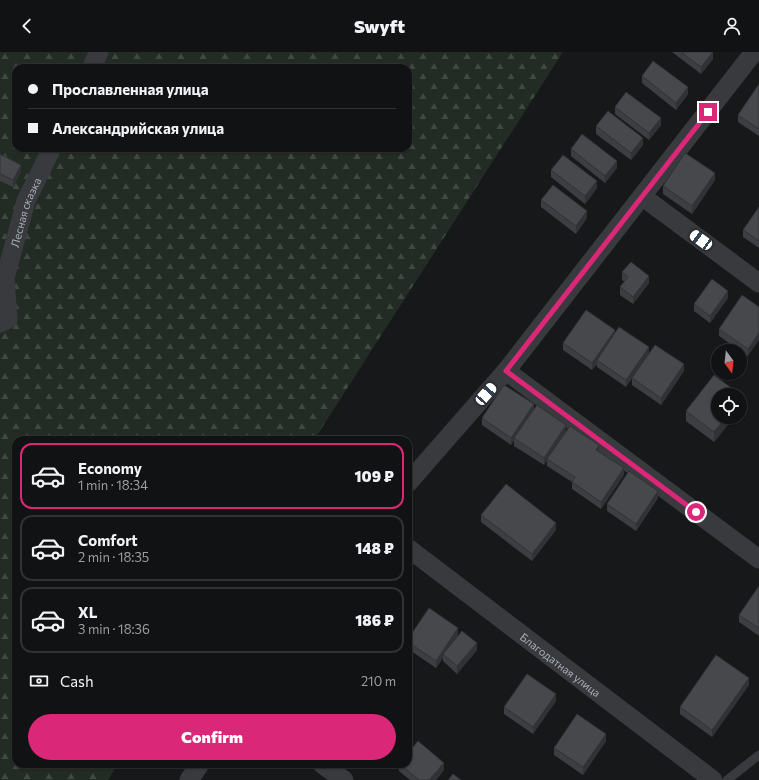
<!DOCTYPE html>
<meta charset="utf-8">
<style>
:root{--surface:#111213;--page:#1a1b1c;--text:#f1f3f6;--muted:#9c9ea0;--line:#303233;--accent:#db2777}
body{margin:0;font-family:Commissioner,sans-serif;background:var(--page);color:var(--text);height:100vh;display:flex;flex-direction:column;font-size:15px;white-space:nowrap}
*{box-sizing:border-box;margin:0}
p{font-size:13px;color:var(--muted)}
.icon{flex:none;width:22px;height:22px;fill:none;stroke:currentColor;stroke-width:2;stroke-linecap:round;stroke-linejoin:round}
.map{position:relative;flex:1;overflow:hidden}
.panel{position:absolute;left:12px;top:384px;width:400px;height:332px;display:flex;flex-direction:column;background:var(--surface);border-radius:12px;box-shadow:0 1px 3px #0004,0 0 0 1px var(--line)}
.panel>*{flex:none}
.banner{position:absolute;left:12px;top:12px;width:400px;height:88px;border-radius:12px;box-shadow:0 1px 3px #0004,0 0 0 1px var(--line);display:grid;align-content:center;height:88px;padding:0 16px;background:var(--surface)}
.needle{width:26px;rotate:165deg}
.tools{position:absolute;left:711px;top:292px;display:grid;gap:8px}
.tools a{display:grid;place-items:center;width:36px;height:36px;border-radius:50%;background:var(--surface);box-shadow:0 1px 3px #0004,0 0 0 1px var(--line);font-size:20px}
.end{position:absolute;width:18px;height:18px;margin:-9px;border:5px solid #db2777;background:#fff;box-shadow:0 0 0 2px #fff}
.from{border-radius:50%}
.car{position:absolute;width:12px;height:24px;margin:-12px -6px;border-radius:5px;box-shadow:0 0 3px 1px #0007;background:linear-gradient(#fff 24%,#345 0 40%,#fff 0 76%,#345 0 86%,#fff 0)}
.banner b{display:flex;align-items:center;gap:14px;height:38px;font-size:15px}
.banner b+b{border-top:1px solid var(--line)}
.banner i{width:10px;height:10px;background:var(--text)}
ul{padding:7px 0 0;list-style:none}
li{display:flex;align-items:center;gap:12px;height:66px;margin:0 8px 6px;padding:0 8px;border:2px solid var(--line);border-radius:12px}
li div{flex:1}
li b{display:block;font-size:15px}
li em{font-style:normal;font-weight:800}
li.current{border-color:var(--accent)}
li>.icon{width:36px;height:36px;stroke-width:1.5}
.pay{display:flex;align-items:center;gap:10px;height:44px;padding:0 16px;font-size:15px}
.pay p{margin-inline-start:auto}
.primary-button{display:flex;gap:8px;margin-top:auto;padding:8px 16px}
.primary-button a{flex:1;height:46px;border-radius:24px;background:var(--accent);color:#fff;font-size:16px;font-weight:800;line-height:46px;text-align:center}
header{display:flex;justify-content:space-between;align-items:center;height:52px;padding:0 16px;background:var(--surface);font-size:18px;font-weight:800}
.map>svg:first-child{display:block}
</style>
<header><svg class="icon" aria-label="back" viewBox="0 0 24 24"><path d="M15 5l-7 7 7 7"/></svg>Swyft<svg class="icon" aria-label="person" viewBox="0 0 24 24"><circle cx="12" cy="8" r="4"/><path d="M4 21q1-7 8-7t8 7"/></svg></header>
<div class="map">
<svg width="759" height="728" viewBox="0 0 759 728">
<defs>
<pattern id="forest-firs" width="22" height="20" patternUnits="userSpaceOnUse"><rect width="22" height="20" fill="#232c24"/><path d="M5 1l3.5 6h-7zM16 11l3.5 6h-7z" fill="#404842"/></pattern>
</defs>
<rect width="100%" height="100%" fill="#171819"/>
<path fill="url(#forest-firs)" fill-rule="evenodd" d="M0,0H563L314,388H16V712H118L108,728H0ZM16,16H408V96H16Z"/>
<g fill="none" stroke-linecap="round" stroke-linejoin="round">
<path stroke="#393a3e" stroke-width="9" d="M727,728L759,703"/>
<g stroke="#393a3e" stroke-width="19">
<path d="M91,16L99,0"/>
<path d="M643,145L759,231"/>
<path id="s1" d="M0,271L8,267L5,226L26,149L52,96"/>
<path d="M506,319L759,507"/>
<path d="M408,431L506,319L754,0"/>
<path id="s2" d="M408,496L713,728"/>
<path d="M322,712L344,728"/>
<path d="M189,728L200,712"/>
</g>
</g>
<path fill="#3c3e41" d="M672,0H713V7L701,22Z
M642,24L688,42L676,58L642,31Z
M759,32V84L738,70V63Z
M615,55L661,73L649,88L615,62Z
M596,74L643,93L631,108L596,82Z
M571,97L617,116L605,131L571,104Z
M0,102L21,120L13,135L0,129Z
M551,118L597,136L585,152L551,125Z
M715,128L692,162L663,142V134Z
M541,148L587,166L576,182L541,155Z
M759,155V196L743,185V178Z
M622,220L649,231L633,252L620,243V235L625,230L622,228Z
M728,246L710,271L694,259V252Z
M759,255L748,304L719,284V277Z
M615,282L649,302L684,319L661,353L632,333V326L626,335L597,315V312L592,318L563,298V291Z
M714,323L742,344V355L740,357V343H718V365H734L714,390L686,369V359Z
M534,358L566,380L599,400L624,423L601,457L572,437V430L547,414V408L544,413L514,394V388L511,393L482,373V366Z
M658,446L636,479L607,459V452Z
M481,463L556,478L532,509L481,470Z
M759,534V584L739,570V563Z
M458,583L455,587L477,598L457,622L443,609V606L436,616L408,597V587Z
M749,633L712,685L680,662V655Z
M556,649L533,682L504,662V655Z
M606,689L583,723L554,703V696Z
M399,712H408L444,718L436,728H410L399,719Z"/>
<path fill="#313235" d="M713,0V7L701,22V15Z
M688,35V42L676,58V51Z
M661,66V73L649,88V81Z
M643,86V93L631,108V101Z
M617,109V116L605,131V124Z
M21,113V120L13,135V128Z
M715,121V128L692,162V154Z
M597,129V136L585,152V144Z
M587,159V166L576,182V174Z
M649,224V231L633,252V245Z
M728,239V246L710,271V264Z
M615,278V285L597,308V312L592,318V311Z
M759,281V288L748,304V297Z
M649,295V302L626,335V328Z
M684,312V319L661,353V346Z
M742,344V355L740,357V346Z
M534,352V359L514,386V388L511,393V386Z
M726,365H734L714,390V380Z
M566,373V380L544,413V406Z
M599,393V400L596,398Z
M624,416V423L601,457V450Z
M658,439V446L636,479V472Z
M556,471V478L532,509V502Z
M458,576V583L444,604L443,602V606L436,616V609Z
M477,591V598L457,622V614Z
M749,626V633L712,685V678Z
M556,642V649L533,682V675Z
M606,682V689L583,723V715Z
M444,711V718L436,728H429Z"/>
<path fill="#46484c" stroke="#313235" d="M681,0H713L701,15Z
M653,9L688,35L676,51L642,24Z
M759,32V77L738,63Z
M626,40L661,66L649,81L615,55Z
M608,59L643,86L631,101L596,74Z
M582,82L617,109L605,124L571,97Z
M685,101L715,121L692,154L663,134Z
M0,102L21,113L13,128L0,122Z
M563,103L597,129L585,144L551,118Z
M553,133L587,159L576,174L541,148Z
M759,155V189L743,178Z
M631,210L649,224L633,245L620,235L628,225L622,220Z
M712,227L728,239L710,264L694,252Z
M742,243L759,255V281L748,297L719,277Z
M586,258L615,278L592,311L563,291Z
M619,275L649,295L626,328L597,308Z
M655,293L684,312L661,346L632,326Z
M714,323L742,344L740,346V343H718V365H726L714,380L686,359Z
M504,333L534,352L511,386L482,366Z
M537,353L566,373L544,406L514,386Z
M570,374L599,393L596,398L624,416L601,450L572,430L575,425L547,407Z
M629,419L658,439L636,472L607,452Z
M506,432L556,471L532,502L481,463Z
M759,534V576L739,563Z
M429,556L458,576L436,609L408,590V587Z
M462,579L477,591L457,614L443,602Z
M716,603L749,626L712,678L680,655Z
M527,622L556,642L533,675L504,655Z
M577,662L606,682L583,715L554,696Z
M418,689L444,711L429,728H419L400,712H408V701Z
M453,722L461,728H448Z"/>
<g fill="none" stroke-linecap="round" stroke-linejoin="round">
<path stroke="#db2777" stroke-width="5" d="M696,460L506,319L708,60"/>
</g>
<g text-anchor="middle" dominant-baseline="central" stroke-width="3" stroke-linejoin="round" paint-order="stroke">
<g font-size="11" fill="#aab0b9" stroke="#121314">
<text stroke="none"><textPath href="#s1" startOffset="119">Лесная сказка</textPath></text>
<text stroke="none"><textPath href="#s2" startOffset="192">Благодатная улица</textPath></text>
</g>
</g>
</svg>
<div class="tools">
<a><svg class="needle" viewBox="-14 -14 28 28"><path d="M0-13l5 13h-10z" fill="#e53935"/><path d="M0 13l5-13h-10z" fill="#9c9ea0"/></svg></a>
<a><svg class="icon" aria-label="locate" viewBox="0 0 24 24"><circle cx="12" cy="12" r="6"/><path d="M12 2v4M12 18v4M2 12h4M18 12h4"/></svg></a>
</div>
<i class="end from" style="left:696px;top:460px"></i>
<i class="end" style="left:708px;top:60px"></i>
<i class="car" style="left:701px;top:188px;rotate:306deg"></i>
<i class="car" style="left:486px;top:342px;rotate:41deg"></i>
<div class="banner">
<b><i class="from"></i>Прославленная улица</b>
<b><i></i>Александрийская улица</b>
</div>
<section class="panel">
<ul>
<li class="current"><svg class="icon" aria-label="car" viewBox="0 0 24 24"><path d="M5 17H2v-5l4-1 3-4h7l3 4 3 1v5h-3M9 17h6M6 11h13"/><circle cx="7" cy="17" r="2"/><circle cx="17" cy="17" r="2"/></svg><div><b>Economy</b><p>1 min · 18:34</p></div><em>109 ₽</em></li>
<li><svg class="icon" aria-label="car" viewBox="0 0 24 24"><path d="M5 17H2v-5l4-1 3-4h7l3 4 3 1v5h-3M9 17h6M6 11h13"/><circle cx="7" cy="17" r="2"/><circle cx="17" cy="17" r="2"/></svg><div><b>Comfort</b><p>2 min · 18:35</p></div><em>148 ₽</em></li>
<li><svg class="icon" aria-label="car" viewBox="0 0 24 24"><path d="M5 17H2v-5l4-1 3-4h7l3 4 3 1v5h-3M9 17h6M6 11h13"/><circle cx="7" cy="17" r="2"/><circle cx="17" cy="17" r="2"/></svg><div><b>XL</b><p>3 min · 18:36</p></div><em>186 ₽</em></li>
</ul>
<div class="pay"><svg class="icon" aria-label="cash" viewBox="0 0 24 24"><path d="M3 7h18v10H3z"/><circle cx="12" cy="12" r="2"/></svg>Cash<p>210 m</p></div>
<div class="primary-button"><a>Confirm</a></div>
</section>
</div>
